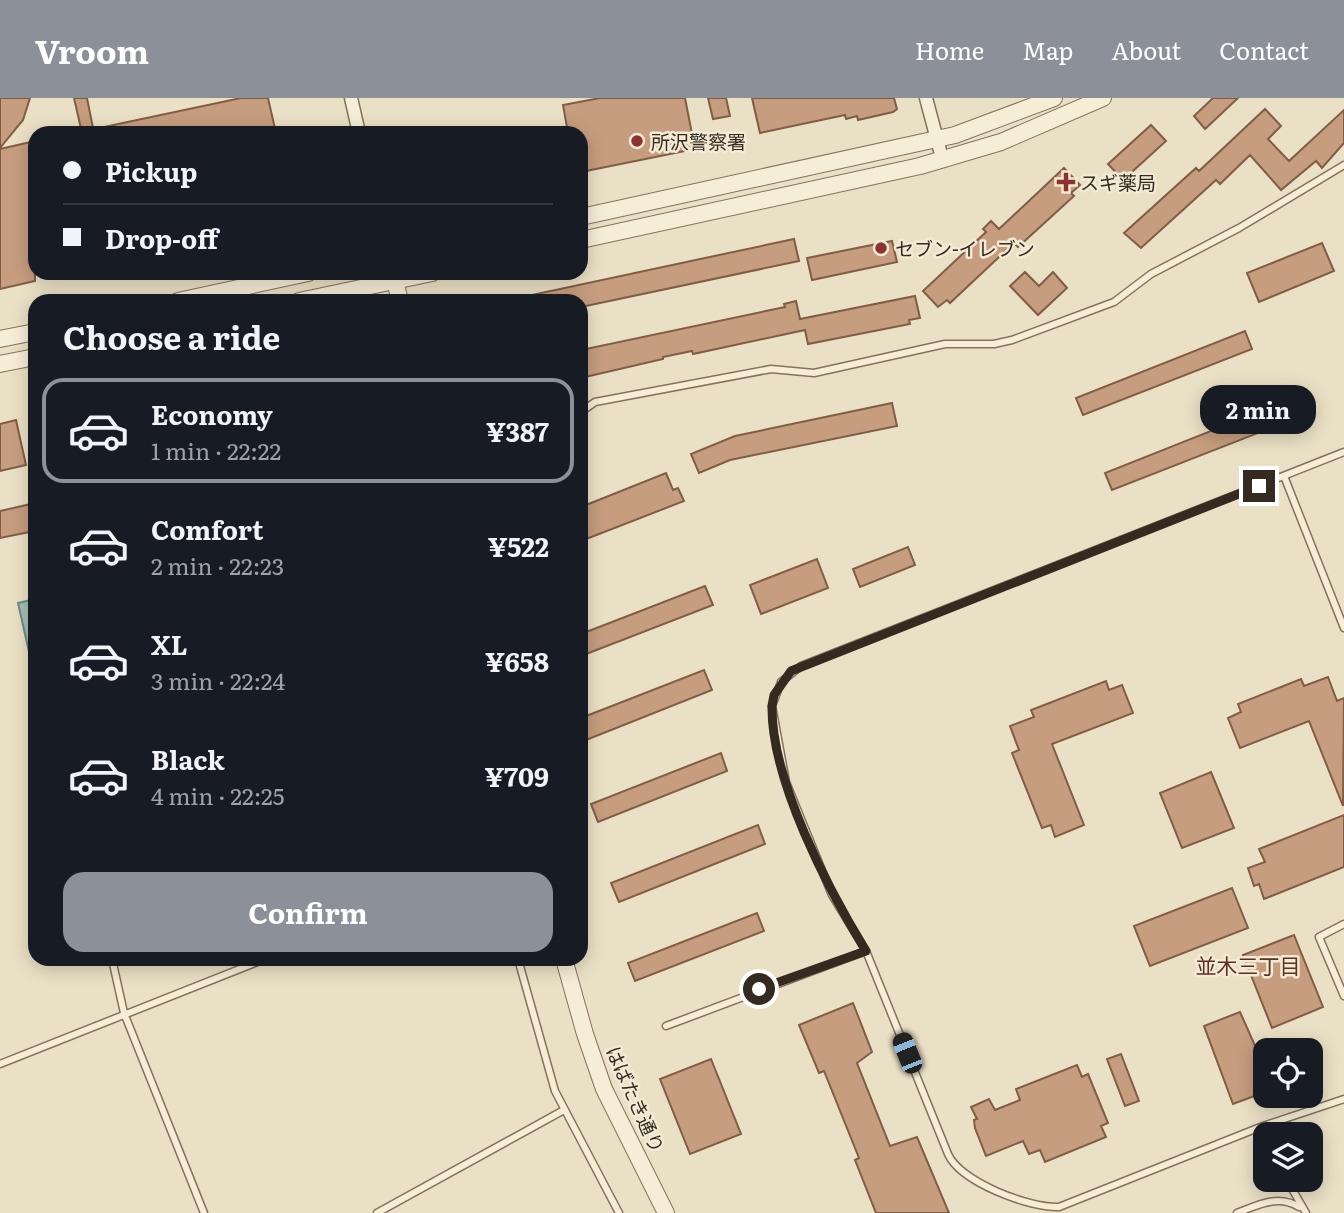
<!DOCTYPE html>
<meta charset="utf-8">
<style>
:root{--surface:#171b24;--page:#242831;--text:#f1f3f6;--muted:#9ea1a6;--line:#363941;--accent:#8c9099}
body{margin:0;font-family:Literata,"Noto Sans JP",serif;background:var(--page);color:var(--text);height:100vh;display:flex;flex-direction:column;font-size:26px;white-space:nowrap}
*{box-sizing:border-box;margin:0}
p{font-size:23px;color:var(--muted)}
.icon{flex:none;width:38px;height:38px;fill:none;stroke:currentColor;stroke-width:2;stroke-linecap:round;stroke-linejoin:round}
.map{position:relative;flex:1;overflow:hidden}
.drawer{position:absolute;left:28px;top:196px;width:560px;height:672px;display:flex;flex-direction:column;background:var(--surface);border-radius:21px;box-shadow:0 4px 18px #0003}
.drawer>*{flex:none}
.top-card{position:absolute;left:28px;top:28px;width:560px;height:154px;border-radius:21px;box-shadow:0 4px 18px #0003;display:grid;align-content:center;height:154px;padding:0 35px;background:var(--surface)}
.fabs{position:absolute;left:1253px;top:940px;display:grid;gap:14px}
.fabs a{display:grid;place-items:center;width:70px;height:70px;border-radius:14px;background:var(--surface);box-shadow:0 4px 18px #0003;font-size:35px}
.end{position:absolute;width:32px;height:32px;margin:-16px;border:9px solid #352a1f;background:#fff;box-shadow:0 0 0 4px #fff}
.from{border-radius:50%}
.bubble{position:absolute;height:49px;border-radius:21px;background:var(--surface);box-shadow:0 4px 18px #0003;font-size:23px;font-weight:700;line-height:49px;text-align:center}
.car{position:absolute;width:21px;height:42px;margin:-21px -10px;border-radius:9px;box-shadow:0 0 5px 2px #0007;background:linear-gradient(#222 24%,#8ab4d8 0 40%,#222 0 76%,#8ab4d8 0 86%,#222 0)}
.top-card b{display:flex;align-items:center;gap:24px;height:66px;font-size:26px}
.top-card b+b{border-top:2px solid var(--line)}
.top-card i{width:18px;height:18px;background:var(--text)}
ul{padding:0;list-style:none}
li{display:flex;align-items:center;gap:21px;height:105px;margin:0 14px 10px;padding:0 21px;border:4px solid transparent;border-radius:21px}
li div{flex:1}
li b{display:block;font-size:26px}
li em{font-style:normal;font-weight:700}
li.selected{border-color:var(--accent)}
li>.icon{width:63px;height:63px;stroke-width:1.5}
h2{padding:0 35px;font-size:32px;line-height:84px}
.cta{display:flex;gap:14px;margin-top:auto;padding:14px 35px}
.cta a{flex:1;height:80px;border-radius:21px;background:var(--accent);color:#fff;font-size:28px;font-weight:700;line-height:80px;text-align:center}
header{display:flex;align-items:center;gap:42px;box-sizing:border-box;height:98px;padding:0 35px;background:var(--accent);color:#fff}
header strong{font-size:33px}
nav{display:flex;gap:38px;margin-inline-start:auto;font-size:24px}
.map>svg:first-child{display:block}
</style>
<header>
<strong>Vroom</strong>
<nav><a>Home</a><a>Map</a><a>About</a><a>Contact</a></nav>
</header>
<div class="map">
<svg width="1344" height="1115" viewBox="0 0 1344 1115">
<rect width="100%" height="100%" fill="#eae0c5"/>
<path fill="#a6beb7" stroke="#6e8c85" stroke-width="2" d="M35,501V557L30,558L18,505Z"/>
<path fill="#c69d7e" stroke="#815d44" stroke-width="2" d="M0,0H30L23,22L0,50Z
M74,0H87L94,35H82Z
M241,0H268L276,35H99V30Z
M600,0H685L695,51L581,74V35H568L563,7Z
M708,0H726L730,18L713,21Z
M752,0H894L897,11L893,14L858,22L857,18L846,21L845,17L760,35Z
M1213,0H1238L1205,31L1194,18Z
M1265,11L1281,28L1268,41L1289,63L1344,12V45L1322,70L1316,63L1281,92L1250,57L1220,86L1216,82L1141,150L1124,135L1196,70L1199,73Z
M1151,27L1166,43L1123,82L1108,66Z
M35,43V108L29,109L35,135V183L0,191V51Z
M1064,70L1080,87L1071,95L1074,98L1018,149L1014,145L950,205L947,202L938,209L923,193L986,134L983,131L991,123L999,131Z
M794,141L799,163L581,209V203H527V198Z
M892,143L897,164L812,182L807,160Z
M1322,145L1334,173L1259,204L1247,175Z
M1025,174L1039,188L1053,174L1067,190L1038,217L1010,188Z
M915,198L920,220L909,222L910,226L808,246L805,232L693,256L692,253L663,259V261L581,280V252L785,209L784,206L796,203L800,221Z
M1245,233L1252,251L1083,317L1076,300Z
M892,305L897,328L730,362L699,375L691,356L735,338Z
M1274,308L1281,326L1112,392L1105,375Z
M16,322L26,367L0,373V326Z
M666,375L673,392L678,390L684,403L581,443V409Z
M35,405V433L0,440V413Z
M908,449L915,467L860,489L853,471Z
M817,461L828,490L761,516L750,487Z
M705,488L713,507L581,558V536Z
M704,572L712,592L581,644V620Z
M1328,579L1337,603L1344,600L1343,708L1309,623L1240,650L1228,620L1241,614L1238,606L1301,581L1304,588Z
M1106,583L1109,592L1122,587L1133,615L1052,646L1084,727L1055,739L1051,727L1042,730L1012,655L1019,652L1010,628L1034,619L1031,612Z
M721,655L727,673L598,724L591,706Z
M1211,674L1234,730L1182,750L1160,695Z
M1344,717V769L1264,801L1259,786L1254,788L1248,770L1265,764L1259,751Z
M758,727L765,746L619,804L611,785Z
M1232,790L1248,830L1150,868L1134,828Z
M757,815L764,833L635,883L628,865Z
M1294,837L1323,909L1272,930L1243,857Z
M853,905L872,954L857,965L890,1048L917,1039L949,1115H876L855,1062L859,1060L824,973L819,975L799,927Z
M1240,914L1265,970V994L1233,1006L1204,928Z
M1121,956L1139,1003L1125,1008L1107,961Z
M711,961L741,1036L690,1056L660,981Z
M1077,967L1082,979L1088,976L1108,1025L1101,1028L1106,1039L1045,1064L1040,1052L1029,1056L1023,1043L986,1058L975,1030L974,1022L977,1021L971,1009L989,1001L995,1012L1020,1002L1016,991Z"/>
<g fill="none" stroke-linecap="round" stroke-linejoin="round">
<g stroke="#84725c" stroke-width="9">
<path id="service" d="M581,314L595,304L771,271L814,275L945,246H994L1012,242L1114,204L1151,176L1239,130L1344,67
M1344,354L801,568L781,584L772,608L786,684L832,797L866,853L948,1056C960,1084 1029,1110 1059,1109L1263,1028L1344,1001
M1284,378L1344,530
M1344,826L1319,839L1344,898
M112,861L124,915L204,1115
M518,861L555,993L619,1115
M666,928L866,853
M0,966L265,861
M1287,1082L1306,1115
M377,1115L564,1012
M1237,1115C1258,1107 1278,1096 1299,1109"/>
</g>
<g stroke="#84725c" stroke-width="15">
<path id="minor" d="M351,0L359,35
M926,0L942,60"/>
</g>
<g stroke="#84725c" stroke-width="18">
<path id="tertiary" d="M581,119L955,37L1054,0
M581,142L920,68L1001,44L1103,0
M393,175L400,203
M178,203L308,175
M299,203L432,175
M0,241L35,234
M0,266L35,259
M564,861L585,936L604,991L666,1115"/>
</g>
<use href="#service" stroke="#f6edd7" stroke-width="6"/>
<use href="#minor" stroke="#f6edd7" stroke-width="12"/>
<use href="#tertiary" stroke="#f6edd7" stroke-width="16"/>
</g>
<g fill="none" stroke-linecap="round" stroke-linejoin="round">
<path stroke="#352a1f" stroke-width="9" d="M759,891L866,853C828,791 771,682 772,608L774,597L791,573L1259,388"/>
</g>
<g fill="#8e3231" stroke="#f3ead4" stroke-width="2.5">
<circle cx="637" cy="43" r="7"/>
<path d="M1062.5 73.5h7v7h7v7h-7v7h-7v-7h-7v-7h7z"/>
<circle cx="881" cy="150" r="7"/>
</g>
<g text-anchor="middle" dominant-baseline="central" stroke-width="5" stroke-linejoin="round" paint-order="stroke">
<g font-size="19" fill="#352a1f" stroke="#f3ead4" text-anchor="start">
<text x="651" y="43">所沢警察署</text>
<text x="1080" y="84">スギ薬局</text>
<text x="895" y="150">セブン-イレブン</text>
</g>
<g font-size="19" fill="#352a1f" stroke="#f3ead4">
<text transform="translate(636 1001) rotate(66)">はばたき通り</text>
</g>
<g font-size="21" fill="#5e3022" stroke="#f3ead4">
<text x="1248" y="866">並木三丁目</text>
</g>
</g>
</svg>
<div class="fabs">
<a><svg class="icon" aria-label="locate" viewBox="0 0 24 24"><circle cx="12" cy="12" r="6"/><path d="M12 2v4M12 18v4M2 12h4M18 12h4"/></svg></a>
<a><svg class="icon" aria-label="layers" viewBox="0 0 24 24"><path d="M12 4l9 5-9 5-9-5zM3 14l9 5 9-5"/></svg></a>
</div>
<i class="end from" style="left:759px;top:891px"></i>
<i class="end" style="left:1259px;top:388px"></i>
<div class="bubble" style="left:1200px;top:287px;width:116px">2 min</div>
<i class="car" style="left:907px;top:955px;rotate:338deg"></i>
<div class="top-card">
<b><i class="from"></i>Pickup</b>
<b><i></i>Drop-off</b>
</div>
<section class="drawer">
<h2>Choose a ride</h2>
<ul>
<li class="selected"><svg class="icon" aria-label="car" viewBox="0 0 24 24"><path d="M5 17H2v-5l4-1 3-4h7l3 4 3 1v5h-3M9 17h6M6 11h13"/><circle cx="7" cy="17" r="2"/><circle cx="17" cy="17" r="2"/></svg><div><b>Economy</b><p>1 min · 22:22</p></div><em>¥387</em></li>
<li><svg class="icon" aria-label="car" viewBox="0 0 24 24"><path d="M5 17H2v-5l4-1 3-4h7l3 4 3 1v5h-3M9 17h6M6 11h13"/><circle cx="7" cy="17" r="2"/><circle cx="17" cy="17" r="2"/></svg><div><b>Comfort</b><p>2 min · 22:23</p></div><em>¥522</em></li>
<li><svg class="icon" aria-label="car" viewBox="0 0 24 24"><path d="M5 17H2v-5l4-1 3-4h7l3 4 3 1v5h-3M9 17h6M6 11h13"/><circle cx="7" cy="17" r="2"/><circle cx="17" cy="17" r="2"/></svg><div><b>XL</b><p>3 min · 22:24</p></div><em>¥658</em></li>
<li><svg class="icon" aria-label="car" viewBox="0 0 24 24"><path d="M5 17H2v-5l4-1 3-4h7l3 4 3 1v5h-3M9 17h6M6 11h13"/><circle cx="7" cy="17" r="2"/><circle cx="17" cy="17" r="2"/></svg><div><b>Black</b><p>4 min · 22:25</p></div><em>¥709</em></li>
</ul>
<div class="cta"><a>Confirm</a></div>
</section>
</div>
